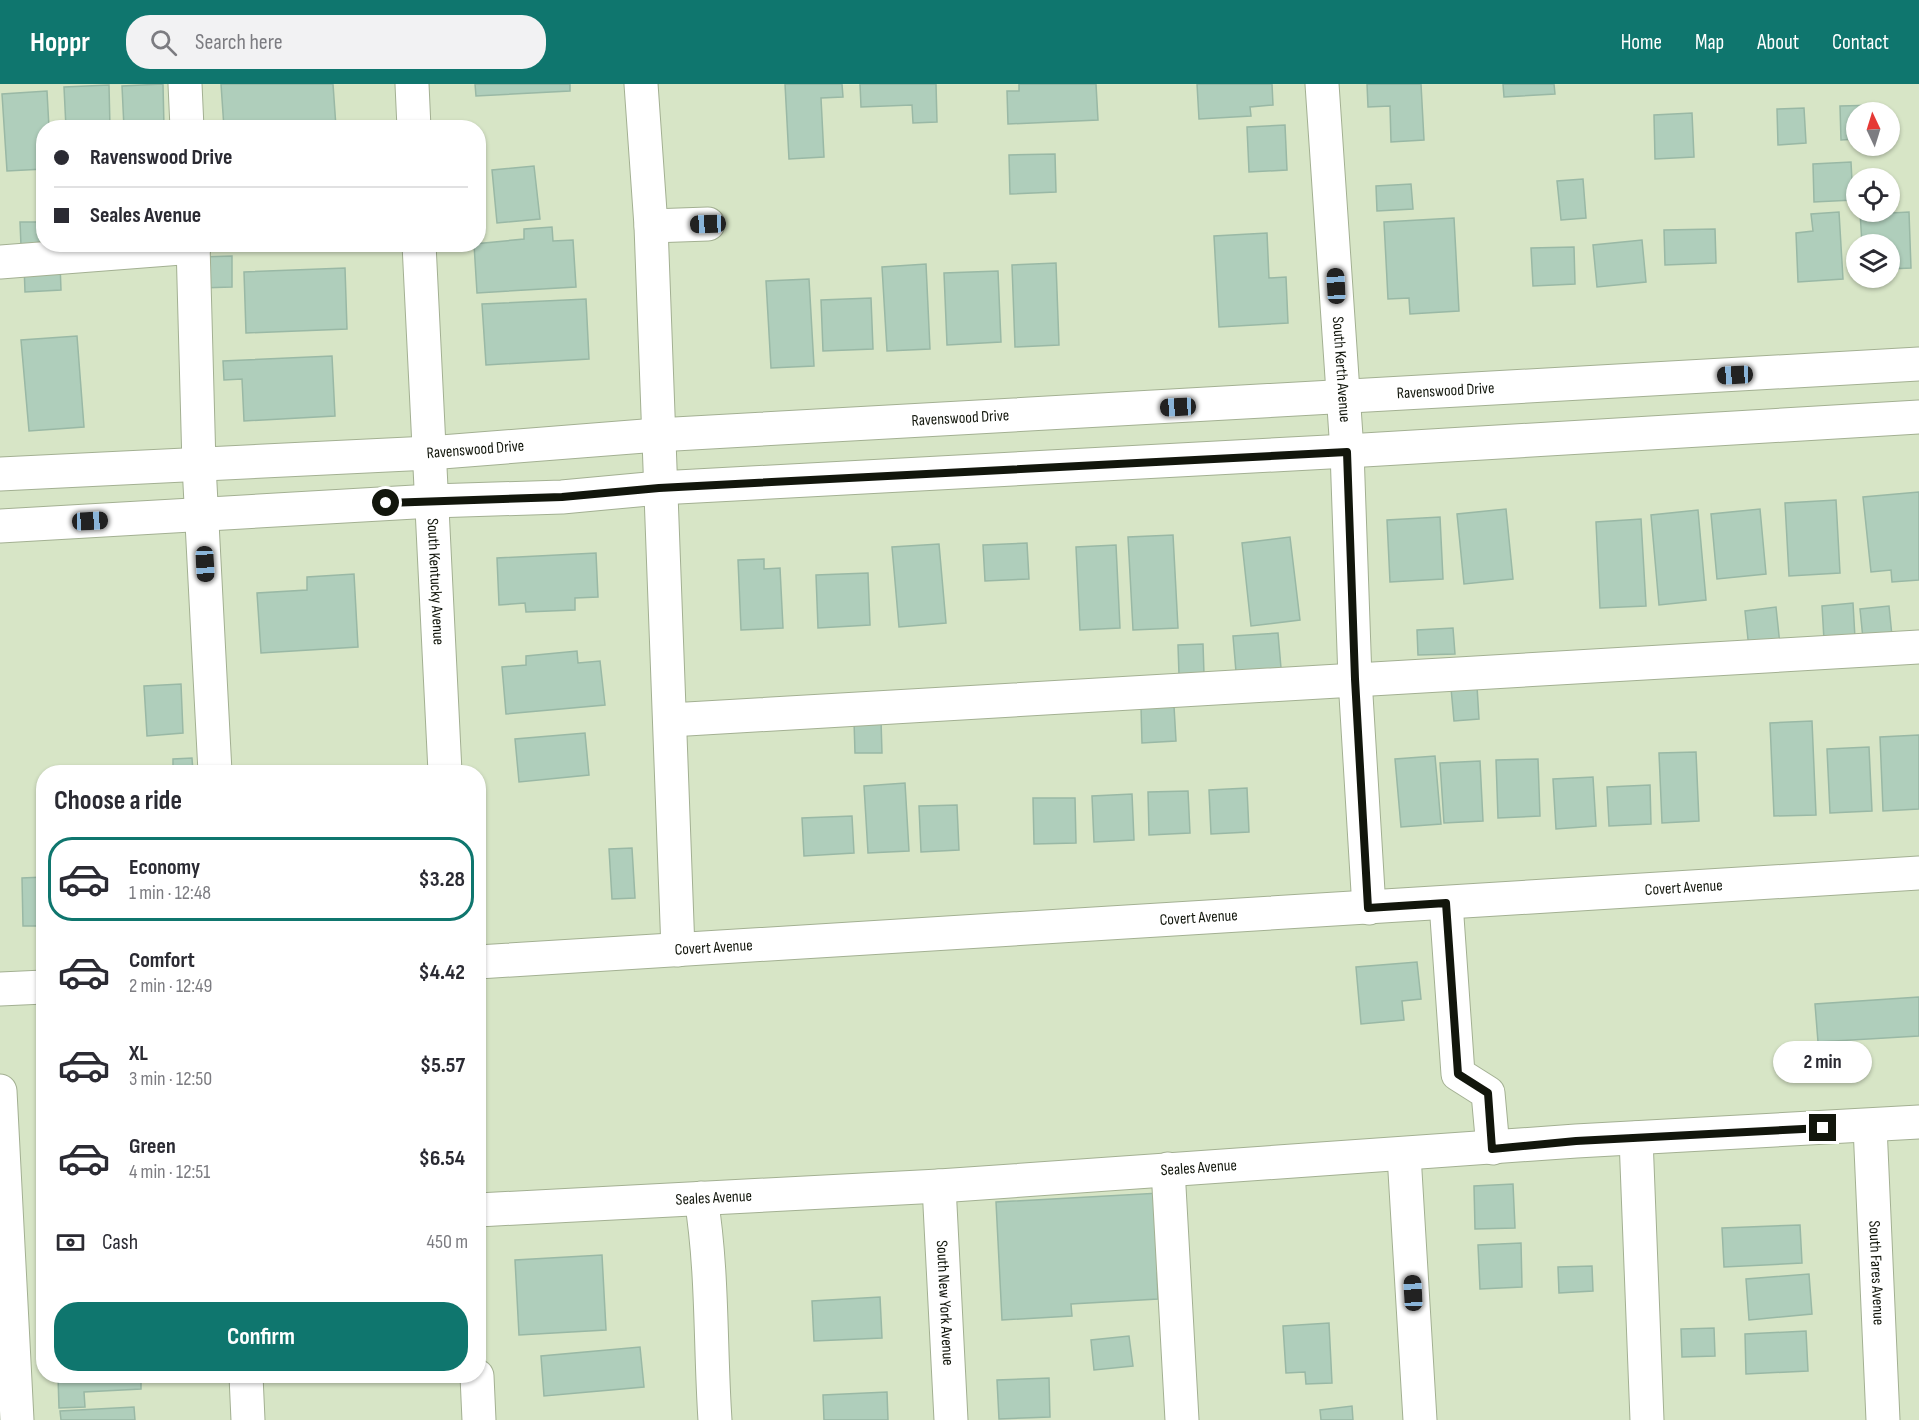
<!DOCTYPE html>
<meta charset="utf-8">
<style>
:root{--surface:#fff;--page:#f2f2f3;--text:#2b2b33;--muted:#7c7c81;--line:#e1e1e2;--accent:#0f766e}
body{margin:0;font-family:"Sofia Sans Condensed",sans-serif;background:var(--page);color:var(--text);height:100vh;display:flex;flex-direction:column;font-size:22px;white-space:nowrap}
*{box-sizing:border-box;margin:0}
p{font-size:20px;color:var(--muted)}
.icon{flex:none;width:33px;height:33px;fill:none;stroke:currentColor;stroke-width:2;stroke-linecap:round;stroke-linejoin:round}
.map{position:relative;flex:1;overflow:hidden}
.side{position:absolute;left:36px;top:681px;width:450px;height:618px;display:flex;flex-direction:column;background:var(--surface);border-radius:24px;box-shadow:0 2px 4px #0004}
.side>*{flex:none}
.hud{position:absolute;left:36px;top:36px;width:450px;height:132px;border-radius:24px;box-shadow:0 2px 4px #0004;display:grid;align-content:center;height:132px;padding:0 18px;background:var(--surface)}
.needle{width:39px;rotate:356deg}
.fabs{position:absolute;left:1846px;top:18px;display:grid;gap:12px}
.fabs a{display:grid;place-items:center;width:54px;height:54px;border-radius:50%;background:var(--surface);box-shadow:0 2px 4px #0004;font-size:30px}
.end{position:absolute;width:27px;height:27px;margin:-14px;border:8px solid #12160c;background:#fff;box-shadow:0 0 0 3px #fff}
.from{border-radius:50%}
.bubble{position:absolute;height:42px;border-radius:21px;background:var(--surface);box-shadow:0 2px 4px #0004;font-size:20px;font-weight:700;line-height:42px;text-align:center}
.car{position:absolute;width:18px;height:36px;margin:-18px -9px;border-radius:8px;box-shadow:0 0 4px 2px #0007;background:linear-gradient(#222 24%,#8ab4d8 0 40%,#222 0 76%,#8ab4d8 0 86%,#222 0)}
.hud b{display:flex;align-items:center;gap:21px;height:57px;font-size:22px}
.hud b+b{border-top:2px solid var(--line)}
.hud i{width:15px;height:15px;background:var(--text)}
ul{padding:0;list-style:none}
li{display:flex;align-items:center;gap:18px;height:84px;margin:0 12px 9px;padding:0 6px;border:3px solid transparent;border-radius:24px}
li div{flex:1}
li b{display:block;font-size:22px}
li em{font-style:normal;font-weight:700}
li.selected{border-color:var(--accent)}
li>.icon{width:54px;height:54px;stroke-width:1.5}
h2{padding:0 18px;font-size:27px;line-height:72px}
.pay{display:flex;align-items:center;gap:15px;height:66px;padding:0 18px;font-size:22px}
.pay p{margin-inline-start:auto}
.cta{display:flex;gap:12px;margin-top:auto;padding:12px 18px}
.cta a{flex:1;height:69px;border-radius:24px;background:var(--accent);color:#fff;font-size:24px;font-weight:700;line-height:69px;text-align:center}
header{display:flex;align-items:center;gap:36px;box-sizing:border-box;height:84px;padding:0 30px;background:var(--accent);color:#fff}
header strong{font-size:28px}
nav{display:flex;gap:33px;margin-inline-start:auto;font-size:21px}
.search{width:420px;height:54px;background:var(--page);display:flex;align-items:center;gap:15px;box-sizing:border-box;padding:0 21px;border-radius:24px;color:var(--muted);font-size:22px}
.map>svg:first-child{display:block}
</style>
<header>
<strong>Hoppr</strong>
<div class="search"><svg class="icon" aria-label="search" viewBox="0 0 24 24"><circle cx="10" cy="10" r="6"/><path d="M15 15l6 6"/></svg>Search here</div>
<nav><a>Home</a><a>Map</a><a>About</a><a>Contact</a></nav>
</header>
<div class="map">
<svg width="1919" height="1336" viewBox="0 0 1919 1336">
<rect width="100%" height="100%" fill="#d7e5c6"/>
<path fill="#afcebb" stroke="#99b8a5" stroke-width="1.5" d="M163,0L164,44H124L122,2Z
M221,0H333L336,43L224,44Z
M475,0H570V7L476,12Z
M785,0H842L843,13L821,14L824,73L789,75Z
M860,0H936L937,38L913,39L912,21L861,23Z
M1019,0H1096L1098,36L1008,40L1007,7H1019Z
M1197,0H1272L1273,21L1250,23L1251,32L1199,35Z
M1367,0H1421L1424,56L1391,58L1390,22L1368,23Z
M1503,0H1554L1555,10L1504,13Z
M109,1L110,44H66L64,3Z
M47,7L49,44H44V85L7,87L2,10Z
M1880,21L1881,28H1857V55L1841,56L1840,22Z
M1804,24L1806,59L1778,61L1777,25Z
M1692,29L1694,73L1655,75L1654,31Z
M1285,41L1287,86L1249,88L1247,43Z
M1055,70L1056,108L1010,110L1009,71Z
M1851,78L1853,116L1814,118L1813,80Z
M534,82L540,135L497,139L492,86Z
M1583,95L1586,134L1561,136L1557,97Z
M1411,100L1413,125L1377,127L1376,102Z
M1891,120V129L1909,128L1911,184L1890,185V160H1862L1860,128H1890Z
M1839,128L1843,195L1798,198L1796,149L1813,147L1811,130Z
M1454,134L1459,227L1410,230L1409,214L1388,215L1384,138Z
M20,138H44V160L21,162Z
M552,143L553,157L573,156L576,203L477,209L474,160L524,155V145Z
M1715,145L1716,179L1665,181L1664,146Z
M1267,149L1269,194L1286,193L1288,239L1219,243L1214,152Z
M1642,156L1646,198L1597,203L1593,161Z
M1574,163L1575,200L1533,202L1531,164Z
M232,172V203L200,204L199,173Z
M60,179L61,206L25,208L24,181Z
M1056,179L1059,261L1015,263L1012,181Z
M926,180L930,265L887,267L882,183Z
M345,184L347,245L246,249L244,188Z
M998,187L1001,258L947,261L944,189Z
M809,195L814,282L771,284L766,197Z
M871,214L873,265L823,267L821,216Z
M586,215L589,275L486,281L482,220Z
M77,252L84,343L29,347L21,256Z
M332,272L335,332L244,337L242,295L224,296L223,277Z
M1919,408V496L1892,498L1891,486L1871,488L1863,413Z
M1836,416L1840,489L1789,492L1785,419Z
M1506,425L1513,495L1464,500L1457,430Z
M1760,425L1766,490L1717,495L1711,430Z
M1698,426L1706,516L1659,521L1651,431Z
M1440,433L1443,495L1390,498L1387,436Z
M1641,435L1646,522L1600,524L1596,438Z
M1173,451L1178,544L1133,546L1128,453Z
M1290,453L1300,536L1251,542L1242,459Z
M1027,459L1029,495L985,497L983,461Z
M939,460L946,539L899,543L892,463Z
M1116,461L1120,544L1080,546L1076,463Z
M596,469L598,513L575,514V526L526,528L525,519L499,521L497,474Z
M764,475V485L780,484L783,544L741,546L738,476Z
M868,489L870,541L818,544L816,491Z
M354,490L358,563L261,569L257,509L307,506V493Z
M1853,519L1855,554L1824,556L1822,522Z
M1889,522L1892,552L1863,555L1860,525Z
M1776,523L1780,561L1749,565L1745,527Z
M1453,544L1455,570L1418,571L1417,546Z
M1278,549L1281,584L1236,588L1233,552Z
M1203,560L1204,590L1179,591L1178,561Z
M577,567L578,579L600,577L605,621L506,630L502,583L526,581V572Z
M181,600L183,649L147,652L144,602Z
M1477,602L1479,635L1454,637L1451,604Z
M1174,622L1176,657L1142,659L1141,623Z
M881,636L882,669H855L854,637Z
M1812,637L1816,731L1774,732L1770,639Z
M585,649L589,691L519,698L515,655Z
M1919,651V725L1883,727L1880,653Z
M1869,663L1872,727L1830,729L1827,665Z
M1696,668L1699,737L1662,739L1659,669Z
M1435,672L1441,740L1401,743L1395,675Z
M192,674L193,688H173V675Z
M1538,675L1540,732L1498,734L1496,676Z
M1480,677L1483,737L1444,739L1440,679Z
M1593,693L1596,742L1556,745L1553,695Z
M905,699L909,767L868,769L864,702Z
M1650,701L1651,740L1609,742L1607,703Z
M1247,704L1249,748L1211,750L1209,706Z
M1188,707L1190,749L1149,751L1148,708Z
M1132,710L1134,756L1094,758L1092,712Z
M1033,714H1075L1076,759L1034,760Z
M957,721L959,766L921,768L919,722Z
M852,732L854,769L804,772L802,734Z
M632,764L635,814L612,815L609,765Z
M44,793V842H23L22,794Z
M1417,878L1421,915L1402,917L1404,936L1361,940L1356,883Z
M1919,913V952L1818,958L1815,920Z
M1513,1100L1515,1144L1475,1145L1474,1102Z
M1160,1109L1165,1189H1157L1158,1215L1071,1220L1072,1232L1002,1236L996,1118Z
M1800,1141L1802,1179L1724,1183L1722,1144Z
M1521,1159L1522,1203L1480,1205L1478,1161Z
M602,1171L606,1246L519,1251L515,1176Z
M1592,1182L1593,1207L1559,1209L1558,1183Z
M1809,1190L1812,1230L1749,1236L1746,1195Z
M880,1213L882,1254L814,1257L812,1217Z
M1329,1239L1332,1299L1306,1300L1305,1288L1286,1289L1283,1242Z
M1714,1244L1715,1272L1682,1273L1681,1245Z
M1806,1247L1808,1287L1746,1290L1745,1250Z
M1129,1252L1133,1282L1094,1286L1091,1256Z
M640,1263L644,1303L544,1312L541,1272Z
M58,1292H141V1305L84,1308L85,1323L59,1324Z
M1049,1294L1050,1333L999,1335L997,1296Z
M887,1308L888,1336H824L823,1311Z
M1352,1322L1353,1336H1321L1320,1326Z
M134,1323L135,1336H61L60,1327Z"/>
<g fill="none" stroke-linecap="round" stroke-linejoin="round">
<g stroke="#a3b092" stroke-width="35">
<g id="minor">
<path d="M185,0L187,44"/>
<path d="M412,0L414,44"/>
<path d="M641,0L651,142L678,866"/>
<path id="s1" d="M1322,0L1347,367L1355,595L1369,824"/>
<path d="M651,142L708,140"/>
<path d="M193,160L199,381L215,688"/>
<path id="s2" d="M419,160L445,688"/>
<path d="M0,178L194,163"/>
<path id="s3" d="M0,390L429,369L657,351L1919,280"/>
<path d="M0,442L432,417L562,413L659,404L1347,367L1919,333"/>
<path d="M670,636L1919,563"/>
<path d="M1446,819L1458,990L1488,1009L1493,1064"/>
<path id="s4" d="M478,878L1919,789"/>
<path d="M0,905L44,903"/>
<path d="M0,1007L17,1336"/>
<path id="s5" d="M1870,1042L1883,1336"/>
<path d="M1636,1054L1647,1336"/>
<path d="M1404,1071L1420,1336"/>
<path d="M1168,1085L1182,1336"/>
<path id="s6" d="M939,1102L951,1336"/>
<path d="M701,1114C713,1188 710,1262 715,1336"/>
<path id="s7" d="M478,1126L939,1102L1576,1057L1919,1038"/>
<path d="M246,1292L248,1336"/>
<path d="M477,1292L479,1336"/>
</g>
</g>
<use href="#minor" stroke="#fff" stroke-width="33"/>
</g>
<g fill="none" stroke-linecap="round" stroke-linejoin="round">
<path stroke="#12160c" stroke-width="8" d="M386,419L562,413L659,404L1347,368L1355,595L1368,824L1446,819L1458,990L1488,1009L1492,1065L1576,1057L1823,1044"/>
</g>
<g text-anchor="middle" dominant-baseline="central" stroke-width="6" stroke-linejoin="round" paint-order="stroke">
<g font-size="16" fill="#12160c" stroke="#fff">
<text stroke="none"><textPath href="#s1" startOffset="286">South Kerth Avenue</textPath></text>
<text stroke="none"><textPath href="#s3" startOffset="1448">Ravenswood Drive</textPath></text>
<text stroke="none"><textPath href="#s3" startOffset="962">Ravenswood Drive</textPath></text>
<text stroke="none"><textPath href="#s3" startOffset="476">Ravenswood Drive</textPath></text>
<text stroke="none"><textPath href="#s2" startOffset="338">South Kentucky Avenue</textPath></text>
<text stroke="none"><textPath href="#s4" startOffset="1208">Covert Avenue</textPath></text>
<text stroke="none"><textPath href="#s4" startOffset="722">Covert Avenue</textPath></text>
<text stroke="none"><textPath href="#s4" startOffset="236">Covert Avenue</textPath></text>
<text stroke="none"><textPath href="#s7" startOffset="722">Seales Avenue</textPath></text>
<text stroke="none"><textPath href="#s7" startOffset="236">Seales Avenue</textPath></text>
<text stroke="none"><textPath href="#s5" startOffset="147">South Fares Avenue</textPath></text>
<text stroke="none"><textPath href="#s6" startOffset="117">South New York Avenue</textPath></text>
</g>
</g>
</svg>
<div class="fabs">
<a><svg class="needle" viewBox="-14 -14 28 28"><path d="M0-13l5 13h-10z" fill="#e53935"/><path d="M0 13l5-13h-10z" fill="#7c7c81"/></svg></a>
<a><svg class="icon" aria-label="locate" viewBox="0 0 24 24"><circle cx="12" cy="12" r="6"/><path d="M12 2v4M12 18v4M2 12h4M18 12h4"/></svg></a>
<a><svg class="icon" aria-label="layers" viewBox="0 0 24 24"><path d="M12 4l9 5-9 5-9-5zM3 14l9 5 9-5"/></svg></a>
</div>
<i class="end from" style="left:386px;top:419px"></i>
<i class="end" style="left:1823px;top:1044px"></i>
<div class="bubble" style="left:1773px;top:957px;width:99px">2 min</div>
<i class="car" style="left:708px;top:140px;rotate:268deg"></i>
<i class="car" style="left:1336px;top:202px;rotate:357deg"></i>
<i class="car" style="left:1735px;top:291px;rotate:267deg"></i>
<i class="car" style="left:1178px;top:323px;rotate:267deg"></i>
<i class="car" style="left:90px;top:437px;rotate:87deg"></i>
<i class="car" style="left:205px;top:480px;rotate:177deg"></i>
<i class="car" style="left:1413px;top:1209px;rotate:357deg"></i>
<div class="hud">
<b><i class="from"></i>Ravenswood Drive</b>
<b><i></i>Seales Avenue</b>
</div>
<section class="side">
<h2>Choose a ride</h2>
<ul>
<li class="selected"><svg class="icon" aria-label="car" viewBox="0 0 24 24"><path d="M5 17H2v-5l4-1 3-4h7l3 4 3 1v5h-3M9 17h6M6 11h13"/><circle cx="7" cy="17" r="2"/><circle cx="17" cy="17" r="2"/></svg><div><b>Economy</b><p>1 min · 12:48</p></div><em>$3.28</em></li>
<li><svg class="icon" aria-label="car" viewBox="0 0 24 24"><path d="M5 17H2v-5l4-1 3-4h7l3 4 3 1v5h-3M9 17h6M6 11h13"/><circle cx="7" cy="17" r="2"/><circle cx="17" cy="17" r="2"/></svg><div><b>Comfort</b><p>2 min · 12:49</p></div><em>$4.42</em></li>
<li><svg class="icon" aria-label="car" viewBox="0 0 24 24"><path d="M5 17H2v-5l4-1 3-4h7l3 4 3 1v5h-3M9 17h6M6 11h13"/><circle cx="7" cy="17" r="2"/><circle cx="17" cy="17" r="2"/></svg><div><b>XL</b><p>3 min · 12:50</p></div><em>$5.57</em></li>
<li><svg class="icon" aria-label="car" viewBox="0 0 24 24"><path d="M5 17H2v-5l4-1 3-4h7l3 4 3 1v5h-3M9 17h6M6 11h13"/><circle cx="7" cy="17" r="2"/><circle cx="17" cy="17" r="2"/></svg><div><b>Green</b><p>4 min · 12:51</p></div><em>$6.54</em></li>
</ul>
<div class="pay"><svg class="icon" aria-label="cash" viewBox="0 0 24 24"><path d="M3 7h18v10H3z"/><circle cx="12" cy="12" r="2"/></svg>Cash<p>450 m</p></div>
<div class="cta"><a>Confirm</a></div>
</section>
</div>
